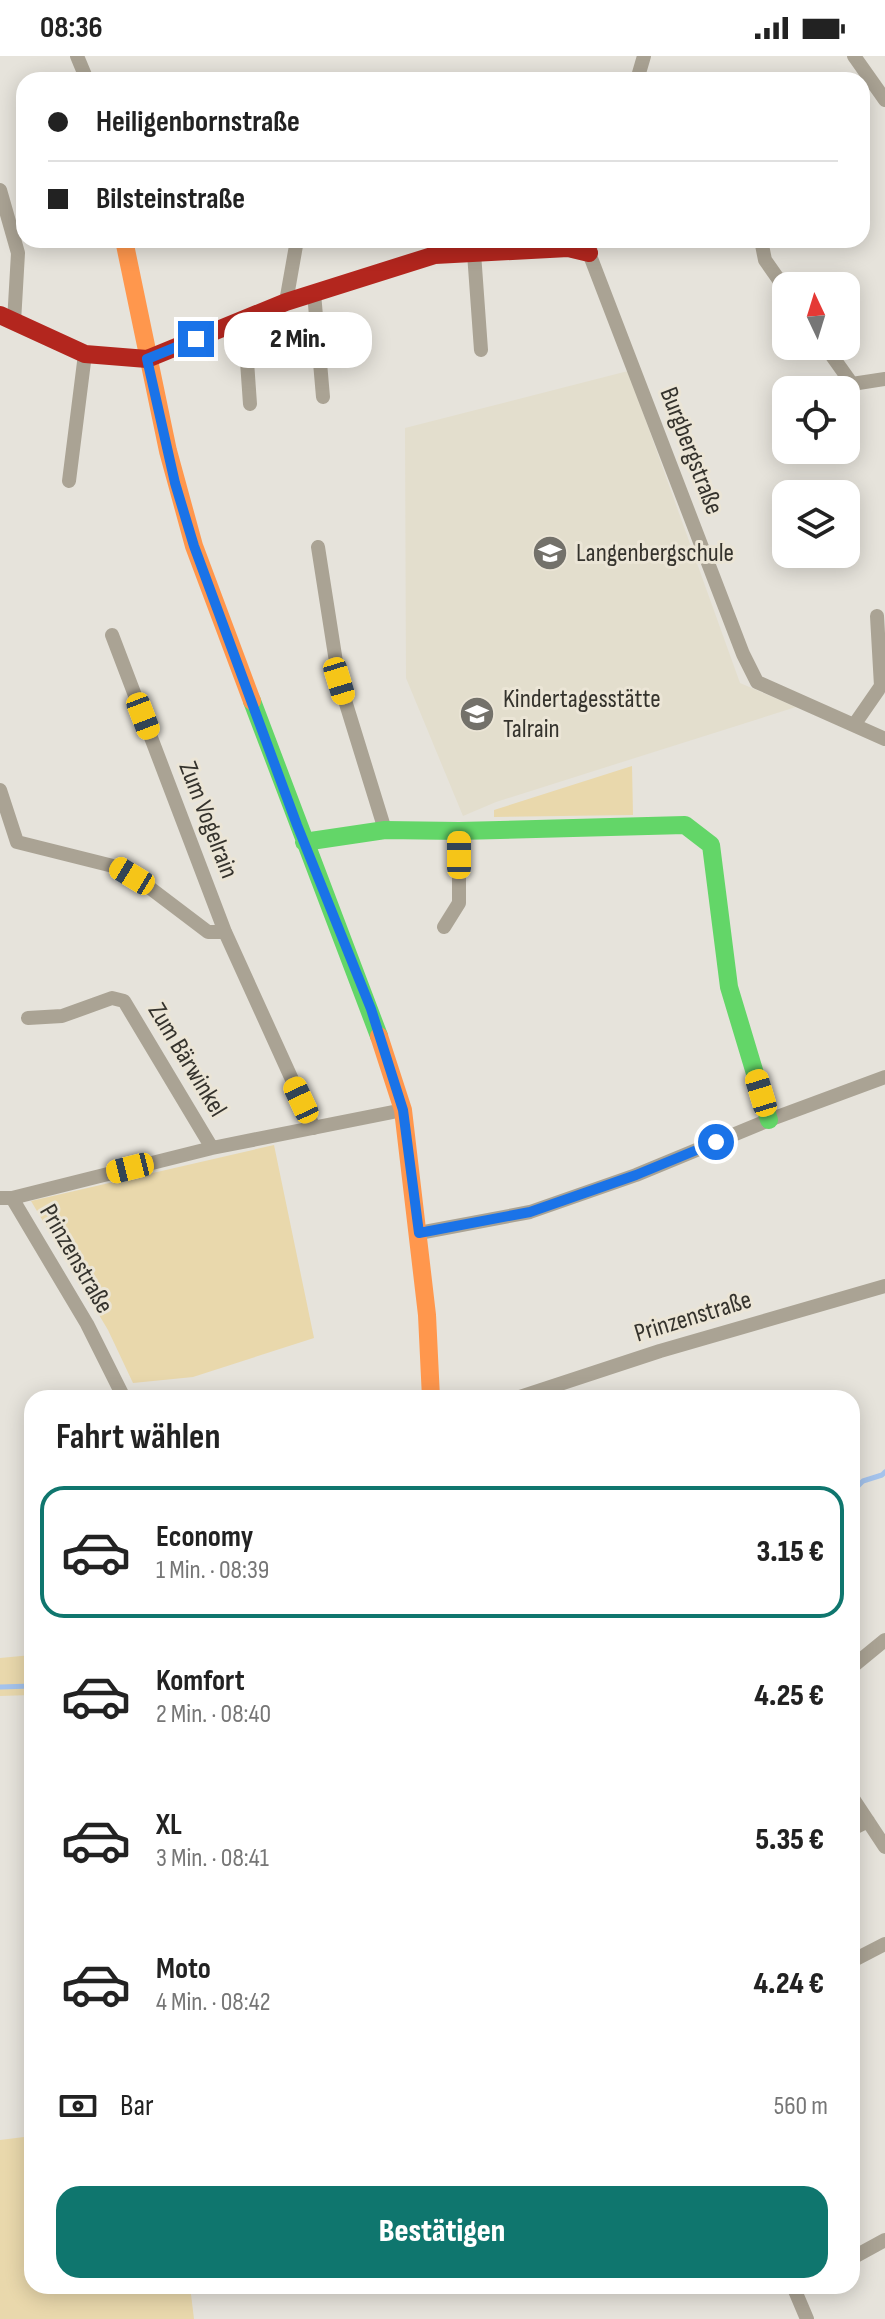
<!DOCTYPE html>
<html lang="de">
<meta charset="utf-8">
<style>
:root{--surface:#fff;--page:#f6f6f6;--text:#222;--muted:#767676;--line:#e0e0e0;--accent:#0f766e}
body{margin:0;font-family:"Sofia Sans Condensed",sans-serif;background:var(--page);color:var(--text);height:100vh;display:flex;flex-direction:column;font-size:30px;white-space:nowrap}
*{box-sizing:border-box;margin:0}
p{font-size:26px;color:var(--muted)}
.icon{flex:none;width:44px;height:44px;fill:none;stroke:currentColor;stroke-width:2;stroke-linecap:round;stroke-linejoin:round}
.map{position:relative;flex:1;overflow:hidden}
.drawer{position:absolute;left:24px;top:1334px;width:836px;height:904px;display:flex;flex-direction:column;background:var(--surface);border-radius:24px;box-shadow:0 4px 20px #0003}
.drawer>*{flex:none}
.guide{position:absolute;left:16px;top:16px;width:854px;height:176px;border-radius:24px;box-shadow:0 4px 20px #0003;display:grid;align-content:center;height:176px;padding:0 32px;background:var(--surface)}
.needle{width:52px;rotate:356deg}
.buttons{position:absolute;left:772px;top:216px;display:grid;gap:16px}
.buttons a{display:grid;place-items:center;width:88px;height:88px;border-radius:16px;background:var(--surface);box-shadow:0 4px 20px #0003;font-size:40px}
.end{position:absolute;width:36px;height:36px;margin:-18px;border:10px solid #1a73e8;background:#fff;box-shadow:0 0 0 4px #fff}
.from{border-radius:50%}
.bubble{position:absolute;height:56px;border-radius:24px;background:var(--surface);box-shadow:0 4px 20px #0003;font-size:26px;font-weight:800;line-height:56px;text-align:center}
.car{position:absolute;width:24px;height:48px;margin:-24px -12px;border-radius:10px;box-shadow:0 0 6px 2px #0007;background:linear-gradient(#f5c518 24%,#345 0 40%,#f5c518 0 76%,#345 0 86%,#f5c518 0)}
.guide b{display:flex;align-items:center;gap:28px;height:76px;font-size:30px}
.guide b+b{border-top:2px solid var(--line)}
.guide i{width:20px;height:20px;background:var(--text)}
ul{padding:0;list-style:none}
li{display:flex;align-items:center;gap:24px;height:132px;margin:0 16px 12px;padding:0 16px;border:4px solid transparent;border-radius:24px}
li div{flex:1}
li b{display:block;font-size:30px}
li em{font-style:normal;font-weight:800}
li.active{border-color:var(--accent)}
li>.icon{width:72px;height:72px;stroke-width:1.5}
h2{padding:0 32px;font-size:36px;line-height:96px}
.pay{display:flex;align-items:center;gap:20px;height:88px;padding:0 32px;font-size:30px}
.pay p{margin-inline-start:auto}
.primary-button{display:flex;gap:16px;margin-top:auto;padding:16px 32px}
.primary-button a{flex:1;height:92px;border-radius:24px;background:var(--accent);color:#fff;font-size:32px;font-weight:800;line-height:92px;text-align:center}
.status{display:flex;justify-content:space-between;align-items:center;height:56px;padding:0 40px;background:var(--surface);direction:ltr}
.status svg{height:22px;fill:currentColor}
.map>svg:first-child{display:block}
</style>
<div class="status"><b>08:36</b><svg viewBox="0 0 49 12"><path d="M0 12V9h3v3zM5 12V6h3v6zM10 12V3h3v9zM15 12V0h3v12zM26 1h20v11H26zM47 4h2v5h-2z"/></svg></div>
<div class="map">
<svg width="885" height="2263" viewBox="0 0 885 2263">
<rect width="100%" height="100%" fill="#e6e3db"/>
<path fill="#e3decd" d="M628,315L740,627L796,651L496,746L463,760L406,622L405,372Z"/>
<path fill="#e9d8ac" d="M632,710L633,759L494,761V754Z
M274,1089L314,1282L193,1321L133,1327L108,1274L31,1145Z
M32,1599V1639L0,1640V1602Z
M32,2080V2230H190L194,2263H0V2084Z"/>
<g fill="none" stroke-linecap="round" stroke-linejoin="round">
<path stroke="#a4c3ec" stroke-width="5" d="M852,1436L863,1425L882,1419L885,1416
M0,1631L32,1630"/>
<path stroke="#aaa394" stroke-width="14" d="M77,0L87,24
M854,0L885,44
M637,24L644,0
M0,134L18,197L14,266
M592,184L589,197L743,598L757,626L885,683
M761,184L765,204L786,234
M474,197L481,294
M314,237L323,341
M286,246L297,184
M244,263L250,348
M825,290L852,328L885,323
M69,425L85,298
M318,491L339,625L385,774
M877,560L881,630
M112,579L225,876L314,1072
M854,669L881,630L885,629
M0,734L17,786L117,811L146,829L208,876H225
M444,871L459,847V775
M28,962L62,960L112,942L124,945L212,1092
M0,1142H12L87,1268L124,1342
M12,1142L212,1092L403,1054
M419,1177L530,1156L636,1119L769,1064L885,1021
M517,1342L660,1295L885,1230
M852,1611L885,1584
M852,1741L885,1791
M852,1773L868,1765
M852,1905L885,1888
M852,2202L885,2184
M793,2230L807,2263"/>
<path stroke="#63d668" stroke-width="18" d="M252,645L379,980
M304,786L385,774L459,775L685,769L711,789L729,931L769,1064"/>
<path stroke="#ff974d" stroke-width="18" d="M124,184L168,395L194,490L252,645
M379,980L403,1054L427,1259L431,1342"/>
<path stroke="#b3261e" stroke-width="18" d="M0,259L85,298L147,303L286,246L435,199L568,192L589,197"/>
</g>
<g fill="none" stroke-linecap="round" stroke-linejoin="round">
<path stroke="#1a73e8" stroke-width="10" d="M196,283L147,303L175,427L194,490L297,769L371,953L403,1054L419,1177L530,1156L636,1119L716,1086"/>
</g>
<defs>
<g id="school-disc" transform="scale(1.8)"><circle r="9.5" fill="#73716a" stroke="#ebe5d6"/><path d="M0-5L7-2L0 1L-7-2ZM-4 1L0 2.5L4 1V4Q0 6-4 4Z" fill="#fff"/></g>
</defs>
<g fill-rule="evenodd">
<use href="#school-disc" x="550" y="497"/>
<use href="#school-disc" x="477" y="658"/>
</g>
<g text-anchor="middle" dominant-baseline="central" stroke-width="6" stroke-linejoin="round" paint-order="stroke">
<g font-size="26" fill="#35332d" stroke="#ebe5d6">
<text transform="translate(691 395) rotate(69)">Burgbergstraße</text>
<text transform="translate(208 764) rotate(69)">Zum Vogelrain</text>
<text transform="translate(187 1004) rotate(59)">Zum Bärwinkel</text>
<text transform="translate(76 1203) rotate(60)">Prinzenstraße</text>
<text transform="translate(693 1261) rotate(-17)">Prinzenstraße</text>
</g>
<g font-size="26" fill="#35332d" stroke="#ebe5d6" text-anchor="start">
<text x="576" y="497">Langenbergschule</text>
<text x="503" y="643">Kindertagesstätte<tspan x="503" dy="30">Talrain</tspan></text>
</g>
</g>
</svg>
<div class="buttons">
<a><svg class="needle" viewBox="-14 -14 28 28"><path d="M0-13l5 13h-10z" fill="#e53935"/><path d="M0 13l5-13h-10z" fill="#767676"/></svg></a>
<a><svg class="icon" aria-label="locate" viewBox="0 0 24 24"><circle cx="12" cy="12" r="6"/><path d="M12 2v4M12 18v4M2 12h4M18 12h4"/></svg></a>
<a><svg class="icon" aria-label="layers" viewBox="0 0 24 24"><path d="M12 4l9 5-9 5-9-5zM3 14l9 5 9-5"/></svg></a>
</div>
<i class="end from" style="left:716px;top:1086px"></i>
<i class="end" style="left:196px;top:283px"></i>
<div class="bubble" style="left:224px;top:256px;width:148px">2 Min.</div>
<i class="car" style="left:339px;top:625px;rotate:163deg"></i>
<i class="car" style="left:143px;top:660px;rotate:159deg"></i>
<i class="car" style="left:459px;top:799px;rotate:0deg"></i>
<i class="car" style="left:132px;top:820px;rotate:301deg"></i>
<i class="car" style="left:761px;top:1037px;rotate:343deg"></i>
<i class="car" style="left:301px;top:1044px;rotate:335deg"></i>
<i class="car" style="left:130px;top:1112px;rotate:256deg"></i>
<div class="guide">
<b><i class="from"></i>Heiligenbornstraße</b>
<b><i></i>Bilsteinstraße</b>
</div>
<section class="drawer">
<h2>Fahrt wählen</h2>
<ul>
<li class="active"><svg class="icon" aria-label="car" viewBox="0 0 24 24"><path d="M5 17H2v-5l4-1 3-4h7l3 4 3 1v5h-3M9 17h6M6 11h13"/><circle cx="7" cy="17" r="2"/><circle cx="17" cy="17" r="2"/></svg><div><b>Economy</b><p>1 Min. · 08:39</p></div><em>3.15 €</em></li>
<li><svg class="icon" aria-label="car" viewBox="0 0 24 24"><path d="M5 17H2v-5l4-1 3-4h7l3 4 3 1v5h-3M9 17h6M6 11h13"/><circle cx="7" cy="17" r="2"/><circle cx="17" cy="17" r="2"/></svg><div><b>Komfort</b><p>2 Min. · 08:40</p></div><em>4.25 €</em></li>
<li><svg class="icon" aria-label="car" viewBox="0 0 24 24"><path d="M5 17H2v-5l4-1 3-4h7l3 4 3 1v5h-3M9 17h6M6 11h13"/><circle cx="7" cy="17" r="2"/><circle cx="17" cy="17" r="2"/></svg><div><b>XL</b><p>3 Min. · 08:41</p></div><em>5.35 €</em></li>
<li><svg class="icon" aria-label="car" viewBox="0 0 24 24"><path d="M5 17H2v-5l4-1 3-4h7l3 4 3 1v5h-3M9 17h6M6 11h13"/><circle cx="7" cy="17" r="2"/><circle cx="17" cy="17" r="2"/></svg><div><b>Moto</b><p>4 Min. · 08:42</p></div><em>4.24 €</em></li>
</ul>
<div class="pay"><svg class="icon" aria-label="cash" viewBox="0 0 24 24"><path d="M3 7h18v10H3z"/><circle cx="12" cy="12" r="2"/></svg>Bar<p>560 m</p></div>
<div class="primary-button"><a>Bestätigen</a></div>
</section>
</div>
